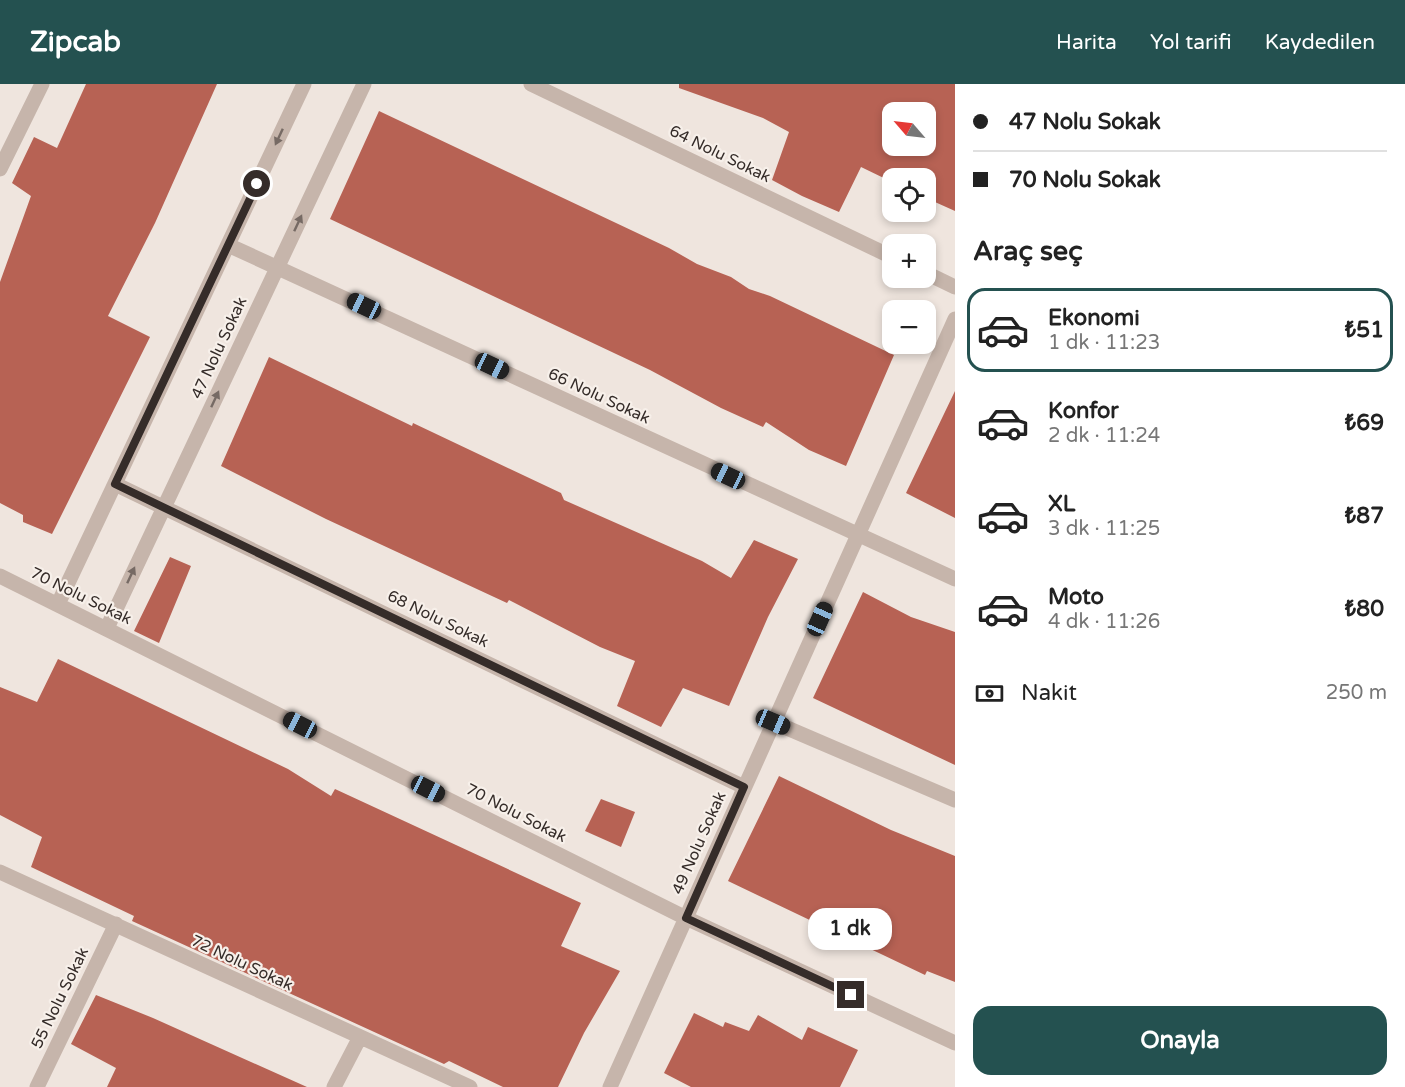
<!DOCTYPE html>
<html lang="tr">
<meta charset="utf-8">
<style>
:root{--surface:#fff;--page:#f2f2f2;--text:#222;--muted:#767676;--line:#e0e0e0;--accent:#245150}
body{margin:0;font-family:"Varela Round",sans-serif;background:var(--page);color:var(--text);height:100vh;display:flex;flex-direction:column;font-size:22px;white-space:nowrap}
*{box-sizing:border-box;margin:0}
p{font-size:20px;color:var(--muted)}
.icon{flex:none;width:33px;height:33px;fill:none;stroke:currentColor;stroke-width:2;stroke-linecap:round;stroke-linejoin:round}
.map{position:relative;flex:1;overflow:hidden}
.drawer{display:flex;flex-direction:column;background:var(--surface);width:450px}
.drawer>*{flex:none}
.hud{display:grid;align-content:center;height:132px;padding:0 18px;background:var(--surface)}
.needle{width:39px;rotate:298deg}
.fabs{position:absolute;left:882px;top:18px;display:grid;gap:12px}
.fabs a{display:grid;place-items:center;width:54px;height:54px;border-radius:12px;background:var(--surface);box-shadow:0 3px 9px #0003;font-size:30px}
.end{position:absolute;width:27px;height:27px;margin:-14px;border:8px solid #352c29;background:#fff;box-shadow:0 0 0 3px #fff}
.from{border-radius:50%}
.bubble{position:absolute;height:42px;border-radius:18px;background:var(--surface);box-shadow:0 3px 9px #0003;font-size:20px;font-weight:700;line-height:42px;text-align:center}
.car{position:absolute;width:18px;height:36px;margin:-18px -9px;border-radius:8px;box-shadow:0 0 4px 2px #0007;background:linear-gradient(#222 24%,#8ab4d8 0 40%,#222 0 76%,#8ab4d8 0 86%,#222 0)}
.hud b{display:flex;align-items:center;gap:21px;height:57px;font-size:22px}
.hud b+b{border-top:2px solid var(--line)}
.hud i{width:15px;height:15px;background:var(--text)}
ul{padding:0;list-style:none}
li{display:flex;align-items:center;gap:18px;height:84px;margin:0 12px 9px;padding:0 6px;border:3px solid transparent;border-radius:18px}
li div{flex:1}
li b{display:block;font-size:22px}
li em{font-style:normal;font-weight:700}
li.on{border-color:var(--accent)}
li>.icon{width:54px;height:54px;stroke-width:1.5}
h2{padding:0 18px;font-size:27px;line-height:72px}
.pay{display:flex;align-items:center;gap:15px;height:66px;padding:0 18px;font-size:22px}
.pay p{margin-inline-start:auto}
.primary-button{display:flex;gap:12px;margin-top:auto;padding:12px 18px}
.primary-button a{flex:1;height:69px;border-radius:18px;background:var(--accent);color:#fff;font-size:24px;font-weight:700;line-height:69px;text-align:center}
header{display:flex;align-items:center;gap:36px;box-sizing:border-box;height:84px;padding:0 30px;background:var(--accent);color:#fff}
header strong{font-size:28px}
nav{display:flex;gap:33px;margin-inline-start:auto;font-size:21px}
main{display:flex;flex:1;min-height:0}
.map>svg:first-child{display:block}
</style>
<header>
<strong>Zipcab</strong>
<nav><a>Harita</a><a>Yol tarifi</a><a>Kaydedilen</a></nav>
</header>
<main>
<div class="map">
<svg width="955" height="1003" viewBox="0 0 955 1003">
<rect width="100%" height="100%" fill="#efe5de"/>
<path fill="#b76254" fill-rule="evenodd" d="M86,0H217L155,139L108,232L150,253L52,450L23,438V431L0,419V198L31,112L12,99L34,53L57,64Z
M679,0H955V127L926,114V94H892V98L861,83L839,128L802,112L772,96L789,48L763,34L679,4ZM892,28H926V62H892Z
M379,27L669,164L697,180L731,193L749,205L770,212L894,271L846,382L809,366L766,338L763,343L721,324L650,286L330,135Z
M269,273L412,342L413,339L561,409L564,416L702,477L731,494L754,456L798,475L768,533L729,622L683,604L661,643L617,622L635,577L600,563L509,516L507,519L326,435L221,382Z
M955,307V434L906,409Z
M170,473L191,482L159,559L134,547Z
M863,508L911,533L955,548V681L813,614Z
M58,575L288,685L331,712L335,705L581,819L561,862L620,887L584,949L558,1003H503L449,977L444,980L132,837L134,832L31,783L42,753L0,731V603L37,618Z
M779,692L891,746L955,772V898L927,887L925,891L728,797Z
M601,715L635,728L621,763L585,747Z
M96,911L153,934L307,1003H107L116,984L71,960Z
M694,929L723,943L725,938L749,947L758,931L802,956L808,943L858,966L840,1003H691L664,989Z"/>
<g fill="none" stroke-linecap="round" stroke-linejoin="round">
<path stroke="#c6b5ab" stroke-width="15" d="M531,0L892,173
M0,85L42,0
M228,161L955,495
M926,189L955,203
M115,400L744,703
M0,492L686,834L955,959
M58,520L304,0
M107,544L364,0
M773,638L955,716
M0,788L470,1003
M37,1003L116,840
M334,1003L360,953
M610,1003L955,235"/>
</g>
<defs><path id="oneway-solid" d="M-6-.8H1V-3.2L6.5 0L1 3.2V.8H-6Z" transform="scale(1.5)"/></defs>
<g fill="#766a64">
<use href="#oneway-solid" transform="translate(279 53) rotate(115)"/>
<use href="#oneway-solid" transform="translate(298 139) rotate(-65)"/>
<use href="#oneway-solid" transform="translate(215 315) rotate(-65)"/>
<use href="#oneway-solid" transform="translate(131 491) rotate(-65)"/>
</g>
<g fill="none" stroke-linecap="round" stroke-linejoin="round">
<path stroke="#352c29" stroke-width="8" d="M257,100L115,400L744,703L686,834L851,911"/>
</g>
<g text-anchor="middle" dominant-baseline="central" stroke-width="4.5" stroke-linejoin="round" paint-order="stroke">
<g font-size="16" fill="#352c29" stroke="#f7f0ea">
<text transform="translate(720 70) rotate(26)">64 Nolu Sokak</text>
<text transform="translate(219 264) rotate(-65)">47 Nolu Sokak</text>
<text transform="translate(599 312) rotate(25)">66 Nolu Sokak</text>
<text transform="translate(81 512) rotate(26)">70 Nolu Sokak</text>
<text transform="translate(438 535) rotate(26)">68 Nolu Sokak</text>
<text transform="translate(516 729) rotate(27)">70 Nolu Sokak</text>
<text transform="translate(699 759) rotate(-66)">49 Nolu Sokak</text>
<text transform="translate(242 879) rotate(25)">72 Nolu Sokak</text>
<text transform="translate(60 914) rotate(-64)">55 Nolu Sokak</text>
</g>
</g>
</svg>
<div class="fabs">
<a><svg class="needle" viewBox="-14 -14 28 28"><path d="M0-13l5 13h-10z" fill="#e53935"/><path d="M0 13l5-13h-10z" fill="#767676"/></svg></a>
<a><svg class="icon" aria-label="locate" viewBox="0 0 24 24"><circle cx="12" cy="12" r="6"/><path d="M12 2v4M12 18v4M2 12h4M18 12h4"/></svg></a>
<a>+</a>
<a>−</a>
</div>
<i class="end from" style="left:257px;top:100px"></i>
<i class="end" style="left:851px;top:911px"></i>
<div class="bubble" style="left:808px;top:824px;width:84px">1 dk</div>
<i class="car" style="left:364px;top:222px;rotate:295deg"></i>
<i class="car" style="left:492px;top:282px;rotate:115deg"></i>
<i class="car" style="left:728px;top:392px;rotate:295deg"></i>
<i class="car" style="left:820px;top:535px;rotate:24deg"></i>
<i class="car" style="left:773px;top:638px;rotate:113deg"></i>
<i class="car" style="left:300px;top:641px;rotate:297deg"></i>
<i class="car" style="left:428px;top:705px;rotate:117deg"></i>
</div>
<section class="drawer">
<div class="hud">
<b><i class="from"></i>47 Nolu Sokak</b>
<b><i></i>70 Nolu Sokak</b>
</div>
<h2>Araç seç</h2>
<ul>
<li class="on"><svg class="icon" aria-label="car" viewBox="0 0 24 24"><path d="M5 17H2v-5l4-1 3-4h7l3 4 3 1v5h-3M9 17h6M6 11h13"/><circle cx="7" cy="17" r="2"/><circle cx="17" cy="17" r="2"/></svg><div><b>Ekonomi</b><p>1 dk · 11:23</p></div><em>₺51</em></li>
<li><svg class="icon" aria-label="car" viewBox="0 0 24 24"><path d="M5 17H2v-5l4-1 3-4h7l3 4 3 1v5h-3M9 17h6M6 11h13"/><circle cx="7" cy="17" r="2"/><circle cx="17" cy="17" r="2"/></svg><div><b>Konfor</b><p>2 dk · 11:24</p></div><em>₺69</em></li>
<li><svg class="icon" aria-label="car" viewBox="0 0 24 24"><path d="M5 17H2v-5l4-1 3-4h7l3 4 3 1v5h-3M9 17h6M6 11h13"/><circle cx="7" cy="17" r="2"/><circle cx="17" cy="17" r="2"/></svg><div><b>XL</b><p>3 dk · 11:25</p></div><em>₺87</em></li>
<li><svg class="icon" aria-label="car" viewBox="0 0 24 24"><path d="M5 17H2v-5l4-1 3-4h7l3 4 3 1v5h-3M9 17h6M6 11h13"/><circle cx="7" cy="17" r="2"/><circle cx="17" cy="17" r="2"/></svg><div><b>Moto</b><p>4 dk · 11:26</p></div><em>₺80</em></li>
</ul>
<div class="pay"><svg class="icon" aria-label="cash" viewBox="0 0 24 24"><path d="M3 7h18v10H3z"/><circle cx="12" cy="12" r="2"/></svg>Nakit<p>250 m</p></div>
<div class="primary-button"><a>Onayla</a></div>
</section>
</main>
